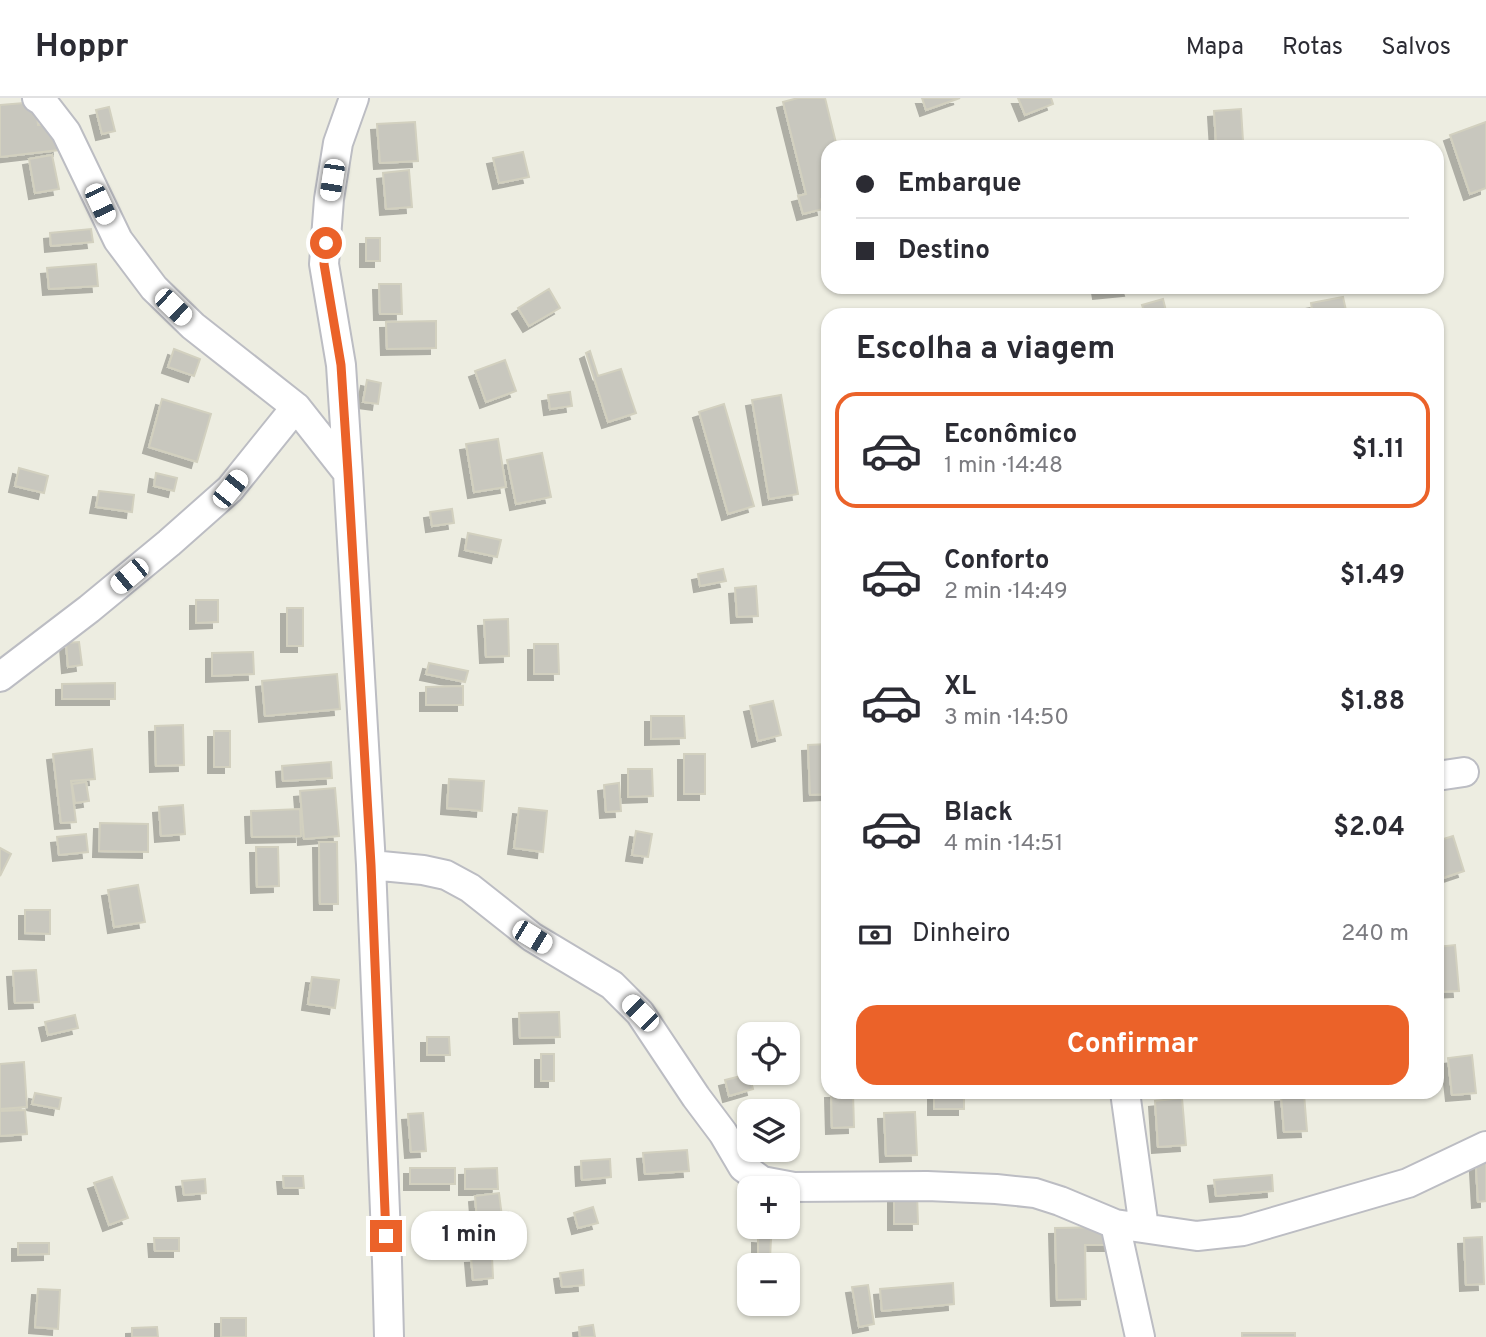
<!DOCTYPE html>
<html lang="pt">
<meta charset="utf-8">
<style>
:root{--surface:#fff;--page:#f7f7f7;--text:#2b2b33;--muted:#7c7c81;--line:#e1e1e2;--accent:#eb6229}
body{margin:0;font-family:Overpass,sans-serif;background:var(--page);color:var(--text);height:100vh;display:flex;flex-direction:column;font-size:26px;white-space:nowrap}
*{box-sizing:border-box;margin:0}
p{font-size:23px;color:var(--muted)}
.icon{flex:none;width:38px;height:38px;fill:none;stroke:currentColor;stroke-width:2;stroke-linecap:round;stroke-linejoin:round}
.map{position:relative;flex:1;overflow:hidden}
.panel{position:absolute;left:821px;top:210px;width:623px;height:791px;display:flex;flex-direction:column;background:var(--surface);border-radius:21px;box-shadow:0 2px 5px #0004}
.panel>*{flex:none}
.guide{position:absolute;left:821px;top:42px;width:623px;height:154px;border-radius:21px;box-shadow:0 2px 5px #0004;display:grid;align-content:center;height:154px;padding:0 35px;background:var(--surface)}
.controls{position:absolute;left:737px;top:924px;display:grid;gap:14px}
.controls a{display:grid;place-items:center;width:63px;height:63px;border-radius:14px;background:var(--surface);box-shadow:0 2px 5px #0004;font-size:35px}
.end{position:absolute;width:32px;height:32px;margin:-16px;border:9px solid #eb6229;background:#fff;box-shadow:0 0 0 4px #fff}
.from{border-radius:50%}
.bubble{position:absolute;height:49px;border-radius:21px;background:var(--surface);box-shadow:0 2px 5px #0004;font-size:23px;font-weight:700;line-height:49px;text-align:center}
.car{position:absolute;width:21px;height:42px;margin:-21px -10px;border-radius:9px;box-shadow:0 0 5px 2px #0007;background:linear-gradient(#fff 24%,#345 0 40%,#fff 0 76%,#345 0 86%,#fff 0)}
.guide b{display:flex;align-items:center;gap:24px;height:66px;font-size:26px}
.guide b+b{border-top:2px solid var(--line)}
.guide i{width:18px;height:18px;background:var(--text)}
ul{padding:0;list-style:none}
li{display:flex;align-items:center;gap:21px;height:116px;margin:0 14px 10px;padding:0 21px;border:4px solid transparent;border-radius:21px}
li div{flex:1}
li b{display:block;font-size:26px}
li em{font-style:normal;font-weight:700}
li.selected{border-color:var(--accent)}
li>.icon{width:63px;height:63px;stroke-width:1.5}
h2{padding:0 35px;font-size:32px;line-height:84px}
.pay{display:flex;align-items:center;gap:18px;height:77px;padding:0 35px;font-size:26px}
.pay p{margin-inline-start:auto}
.cta{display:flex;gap:14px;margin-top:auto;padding:14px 35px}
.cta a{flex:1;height:80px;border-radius:21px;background:var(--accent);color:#fff;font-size:28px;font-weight:700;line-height:80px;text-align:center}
header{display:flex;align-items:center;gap:42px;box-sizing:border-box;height:98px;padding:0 35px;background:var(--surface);border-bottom:2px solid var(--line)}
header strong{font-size:33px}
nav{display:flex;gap:38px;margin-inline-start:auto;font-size:24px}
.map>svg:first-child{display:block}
</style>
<header>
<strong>Hoppr</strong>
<nav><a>Mapa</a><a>Rotas</a><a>Salvos</a></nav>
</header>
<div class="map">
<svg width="1486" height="1239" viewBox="0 0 1486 1239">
<defs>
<filter id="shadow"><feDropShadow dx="-6" dy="6" stdDeviation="0" flood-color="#0004"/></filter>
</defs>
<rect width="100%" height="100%" fill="#edede1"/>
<path fill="#c8c7be" stroke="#d2d0bf" stroke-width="2" filter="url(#shadow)" d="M798,0H825L837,49H828V100L821,101L823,111L803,116L798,98L806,96L783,4Z
M922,0H960L926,12Z
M1018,0H1051L1053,6L1025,17Z
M36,4L38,27L57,26L59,52L0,59V7Z
M109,9L115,33L102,36L96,12Z
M1241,11L1243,43L1216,45L1214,13Z
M415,24L418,63L380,65L377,26Z
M1486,24V90L1470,96L1450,37Z
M523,54L529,79L499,85L493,60Z
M52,57L59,91L35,95L29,61Z
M409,72L412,109L386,111L383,75Z
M91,131L93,144L51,148L50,135Z
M366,140H380V163H366Z
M96,166L98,188L49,191L47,170Z
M379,186H401L402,216H380Z
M1098,189H1129L1130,192L1099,195Z
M549,191L560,210L529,228L518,210Z
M1343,199L1347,217H1313L1311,205Z
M1163,201L1167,217H1145L1142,207Z
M436,223V250L387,251L386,224Z
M174,251L200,261L194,278L168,269Z
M590,253L598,278L621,271L636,315L608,324L586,255Z
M505,262L516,293L486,304L475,273Z
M367,282L381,285L378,306L363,304Z
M570,294L572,308L550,311L548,297Z
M781,297L798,396L769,401L752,302Z
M162,301L211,316L197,364L149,349Z
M724,306L754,408L728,416L699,314Z
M498,341L506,389L474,394L466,346Z
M542,355L551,399L516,406L507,362Z
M19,370L48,378L44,395L15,388Z
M156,375L177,380L174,393L154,388Z
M99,393L134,397L132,414L96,409Z
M452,411L454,425L432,428L430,414Z
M468,435L501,442L497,459L465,452Z
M723,471L726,483L700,488L698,476Z
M756,488L758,518L737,519L735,490Z
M196,502H218V524L196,525Z
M287,510H303V548H287Z
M508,521L509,558L486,559L484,522Z
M79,544L82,567L68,569L66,545Z
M534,546H558L559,576H534Z
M253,554L254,576L212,578V555Z
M429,565L468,573L465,584L426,576Z
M337,576L340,611L265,618L262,583Z
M115,585V601H62V586Z
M463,588V607H426V589Z
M773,603L781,637L758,643L750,608Z
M651,618H684L685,640L651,641Z
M183,627L184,667L156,668L155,628Z
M214,633H230V669H214Z
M828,646V696L810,697L808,647Z
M92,651L95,681L71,683L76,724L61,725L53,656Z
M684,656H705V696H684Z
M331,664L332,680L283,683L282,668Z
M628,671H652L653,698L628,699Z
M449,681L484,683L482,713L447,710Z
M86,684L89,703L75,705L72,686Z
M619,685L621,713L606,714L604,687Z
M335,690L339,738L304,741L300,693Z
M183,707L185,736L161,738L159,709Z
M519,710L547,713L543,754L514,750Z
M300,711L301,738L252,739L251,713Z
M100,725L148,726V754L99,753Z
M636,733L652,736L648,759L632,757Z
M86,736L88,754L59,757L57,739Z
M1453,738L1464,773L1437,782V743Z
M319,744H337L338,806H320Z
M256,749H278L279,788L257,789Z
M0,750L11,756L0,778Z
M138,787L145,824L114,829L108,792Z
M25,812H50V836L25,835Z
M1455,847L1459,893L1437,894V849Z
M36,872L39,904L15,905L13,873Z
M312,879L339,882L335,910L308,906Z
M559,914L560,939L520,940L519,915Z
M75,917L78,930L48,937L45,924Z
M427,939H449L450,957H427Z
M541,956H554V983H541Z
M1472,957L1476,995L1452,997L1448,960Z
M24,964L27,1009L0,1011V966Z
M749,976L753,991L729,998L725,982Z
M831,994H853L854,1029L832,1030Z
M35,995L61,1000L59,1011L32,1006Z
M964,995V1011H934V996Z
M1304,996L1307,1033L1284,1034L1281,998Z
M1182,1000L1186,1047L1158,1049L1155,1003Z
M25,1012L27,1036L0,1038V1013Z
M915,1014L917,1057L886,1058L884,1015Z
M423,1015L426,1053L411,1054L408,1016Z
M1486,1051V1103L1478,1104L1475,1052Z
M687,1052L689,1073L645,1076L643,1055Z
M610,1061L611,1079L582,1082L581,1063Z
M410,1070H455V1086H410Z
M497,1070L498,1091H465V1071Z
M1272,1077L1273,1093L1216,1098L1214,1082Z
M283,1078H303L304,1090H284Z
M112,1079L128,1120L109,1127L94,1085Z
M205,1081L206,1095L184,1097L182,1083Z
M499,1095L502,1119L477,1122L475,1098Z
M917,1095L918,1126H894V1096Z
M593,1109L598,1125L578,1130L574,1115Z
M1114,1129L1115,1147H1085L1086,1201L1057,1202L1055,1130Z
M758,1139L771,1140L770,1162H758Z
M1482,1139L1484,1186L1466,1187L1464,1140Z
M154,1140H179V1153H155Z
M18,1145H49V1156L18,1157Z
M492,1158L493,1180L473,1182L471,1159Z
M583,1172L584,1187L562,1189L560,1175Z
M953,1185L954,1206L882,1213L880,1191Z
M868,1187L874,1226L859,1229L852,1189Z
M38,1191L60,1192L58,1231L35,1229Z
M221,1220H246V1239H221Z
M593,1227L595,1239H580L579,1229Z
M157,1229L158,1239H132V1230Z
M1242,1235H1295V1239H1242Z"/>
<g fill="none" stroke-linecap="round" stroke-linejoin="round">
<g stroke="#bcbdc3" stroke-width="32">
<path id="minor" d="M37,0L42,3L66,34L118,142L154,190L193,228L296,309L348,375
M354,0L338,45L329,101L324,166L341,267L348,375L371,767L387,1163L389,1239
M0,579L89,511L169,445L230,391L296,309
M1437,678L1464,674
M371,767L423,772L446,777L470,790L532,839L612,887L640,915L696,999L723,1035L743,1069L762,1083L794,1089L927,1088L996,1091L1035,1095L1060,1103L1115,1126L1197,1138L1243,1133L1408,1085L1486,1048
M1125,994L1144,1130
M1115,1126L1140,1239"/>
</g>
<use href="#minor" stroke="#fff" stroke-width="28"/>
</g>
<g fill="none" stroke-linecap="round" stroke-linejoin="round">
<path stroke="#eb6229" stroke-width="9" d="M326,145L324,166L341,267L348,375L371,767L386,1138"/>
</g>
</svg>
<div class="controls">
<a><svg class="icon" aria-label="locate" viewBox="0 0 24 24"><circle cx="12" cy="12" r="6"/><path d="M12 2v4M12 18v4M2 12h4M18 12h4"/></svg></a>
<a><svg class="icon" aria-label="layers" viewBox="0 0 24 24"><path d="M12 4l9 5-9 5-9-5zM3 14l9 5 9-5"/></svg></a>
<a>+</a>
<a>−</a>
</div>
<i class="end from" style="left:326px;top:145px"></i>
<i class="end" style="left:386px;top:1138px"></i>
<div class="bubble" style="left:411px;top:1113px;width:116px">1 min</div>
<i class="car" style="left:332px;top:82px;rotate:189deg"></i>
<i class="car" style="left:100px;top:106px;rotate:155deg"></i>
<i class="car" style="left:173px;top:209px;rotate:134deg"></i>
<i class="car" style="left:230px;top:391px;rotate:39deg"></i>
<i class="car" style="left:129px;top:478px;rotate:230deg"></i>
<i class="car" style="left:532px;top:839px;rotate:121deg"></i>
<i class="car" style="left:640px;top:915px;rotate:315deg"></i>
<div class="guide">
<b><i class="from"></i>Embarque</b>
<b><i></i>Destino</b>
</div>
<section class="panel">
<h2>Escolha a viagem</h2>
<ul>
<li class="selected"><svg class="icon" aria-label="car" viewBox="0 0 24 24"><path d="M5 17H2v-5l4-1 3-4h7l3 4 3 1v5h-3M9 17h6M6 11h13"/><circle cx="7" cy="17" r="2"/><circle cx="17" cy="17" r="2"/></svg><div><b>Econômico</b><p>1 min · 14:48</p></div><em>$1.11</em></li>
<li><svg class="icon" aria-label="car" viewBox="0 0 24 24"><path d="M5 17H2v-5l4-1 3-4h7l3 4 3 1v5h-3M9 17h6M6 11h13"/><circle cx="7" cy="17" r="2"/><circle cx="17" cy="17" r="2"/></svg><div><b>Conforto</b><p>2 min · 14:49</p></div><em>$1.49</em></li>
<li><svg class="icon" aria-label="car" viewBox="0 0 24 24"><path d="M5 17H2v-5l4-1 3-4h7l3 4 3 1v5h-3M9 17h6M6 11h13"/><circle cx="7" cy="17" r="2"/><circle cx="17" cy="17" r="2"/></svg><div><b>XL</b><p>3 min · 14:50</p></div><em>$1.88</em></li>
<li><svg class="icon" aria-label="car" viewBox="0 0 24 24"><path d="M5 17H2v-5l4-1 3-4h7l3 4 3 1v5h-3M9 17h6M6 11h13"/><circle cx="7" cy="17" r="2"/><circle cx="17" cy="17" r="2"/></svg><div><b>Black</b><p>4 min · 14:51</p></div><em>$2.04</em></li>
</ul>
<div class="pay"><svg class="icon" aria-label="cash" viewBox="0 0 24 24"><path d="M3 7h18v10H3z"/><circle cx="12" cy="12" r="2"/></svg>Dinheiro<p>240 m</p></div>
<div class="cta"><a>Confirmar</a></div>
</section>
</div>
